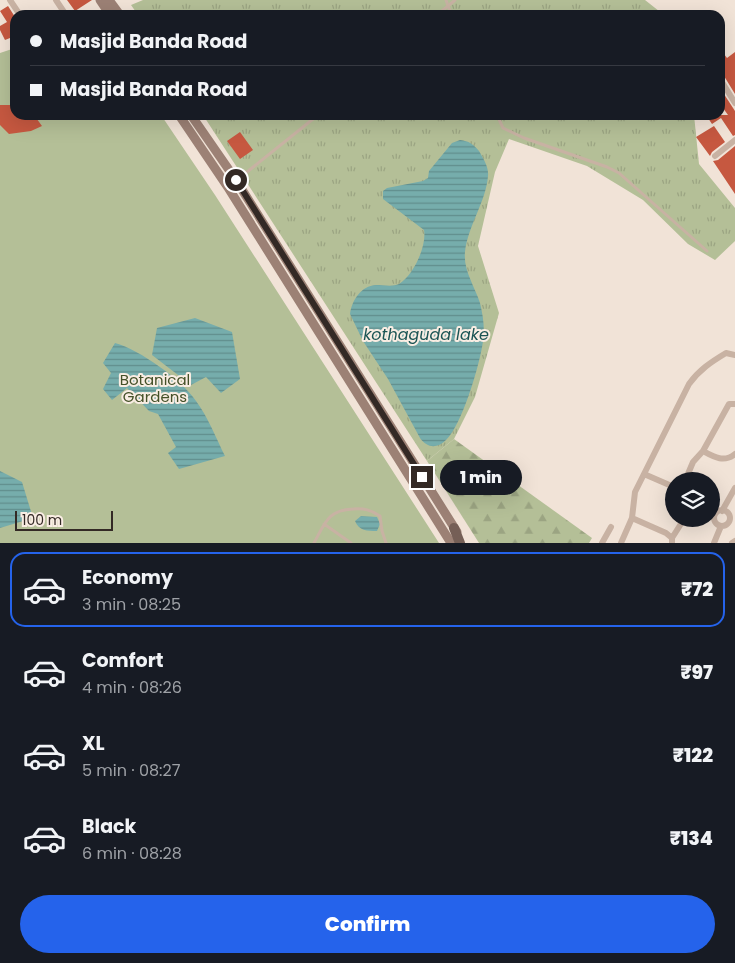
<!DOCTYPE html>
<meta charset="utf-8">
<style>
:root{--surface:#171b24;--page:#20242c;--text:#f1f3f6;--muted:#9ea1a6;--line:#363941;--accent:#2563eb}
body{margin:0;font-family:Poppins,sans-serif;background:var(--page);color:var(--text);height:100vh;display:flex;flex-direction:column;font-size:19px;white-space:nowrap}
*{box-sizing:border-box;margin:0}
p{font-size:16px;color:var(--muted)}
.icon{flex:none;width:28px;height:28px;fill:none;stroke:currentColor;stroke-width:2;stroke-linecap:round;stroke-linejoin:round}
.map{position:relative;height:543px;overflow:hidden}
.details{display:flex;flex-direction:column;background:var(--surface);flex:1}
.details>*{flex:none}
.top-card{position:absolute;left:10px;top:10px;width:715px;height:110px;border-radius:15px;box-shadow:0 5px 20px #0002;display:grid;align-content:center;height:110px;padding:0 20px;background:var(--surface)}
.buttons{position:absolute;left:665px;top:472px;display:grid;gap:10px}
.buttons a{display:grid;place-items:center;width:55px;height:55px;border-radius:50%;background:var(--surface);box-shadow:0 5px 20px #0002;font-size:25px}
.scale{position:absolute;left:15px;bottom:12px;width:98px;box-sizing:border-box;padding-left:5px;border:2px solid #332925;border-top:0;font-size:14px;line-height:18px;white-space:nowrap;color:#332925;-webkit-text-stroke:4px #f9ede3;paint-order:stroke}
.end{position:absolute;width:22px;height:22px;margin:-11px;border:6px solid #332925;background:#fff;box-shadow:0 0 0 2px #fff}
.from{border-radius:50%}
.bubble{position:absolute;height:35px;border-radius:18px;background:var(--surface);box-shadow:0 5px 20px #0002;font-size:16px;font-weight:800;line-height:35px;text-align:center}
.top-card b{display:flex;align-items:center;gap:18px;height:48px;font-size:19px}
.top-card b+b{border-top:1px solid var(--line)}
.top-card i{width:12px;height:12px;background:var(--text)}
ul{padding:9px 0 0;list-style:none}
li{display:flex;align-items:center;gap:15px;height:75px;margin:0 10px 8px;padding:0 10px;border:2px solid transparent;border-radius:15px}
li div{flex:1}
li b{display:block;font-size:19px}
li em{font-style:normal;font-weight:800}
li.selected{border-color:var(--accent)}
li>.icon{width:45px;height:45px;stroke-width:1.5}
.primary-button{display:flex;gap:10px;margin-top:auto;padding:10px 20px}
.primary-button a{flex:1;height:58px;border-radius:30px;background:var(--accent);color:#fff;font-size:20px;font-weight:800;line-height:58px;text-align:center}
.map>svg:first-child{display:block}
</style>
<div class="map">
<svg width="735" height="543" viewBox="0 0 735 543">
<defs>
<pattern id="forest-firs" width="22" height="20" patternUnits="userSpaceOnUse" patternTransform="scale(1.25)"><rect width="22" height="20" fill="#b4bf97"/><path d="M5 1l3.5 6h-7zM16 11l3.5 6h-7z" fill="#9ba482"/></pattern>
<pattern id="park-tufts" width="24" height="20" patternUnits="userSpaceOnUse" patternTransform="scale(1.25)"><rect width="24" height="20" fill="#b4bf97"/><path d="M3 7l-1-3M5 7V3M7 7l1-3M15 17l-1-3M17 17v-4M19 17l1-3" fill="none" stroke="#9ba482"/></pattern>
<pattern id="water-rules" width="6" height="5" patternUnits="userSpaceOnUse" patternTransform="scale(1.25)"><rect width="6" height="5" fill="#76adac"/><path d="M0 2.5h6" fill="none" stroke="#618d8c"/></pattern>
</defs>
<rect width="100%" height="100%" fill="#f1e3d7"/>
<path fill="#b4bf97" d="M15,48V115H161L215,195L439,543H0V53Z"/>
<path fill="url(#forest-firs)" d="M454,439L592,538L589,543H479L427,461Z"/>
<path fill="url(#park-tufts)" d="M143,0H645L664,15H138L131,5Z
M203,115H694L699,164L735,208V241L715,260L688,244L643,200L587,166L509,139L495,172L478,246L499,313L475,397L454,439L427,461Z"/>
<path fill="url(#water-rules)" d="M460,140C469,141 473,144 479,151C483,158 489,167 488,176C486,202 468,225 465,252C463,270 475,287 480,303C483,315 485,329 483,341C480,364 462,425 446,440C437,449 427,448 420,438L388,379L363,341L350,314C352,300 361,286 376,285C383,285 393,287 399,284C413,276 427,246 424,230L383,199V191L387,188L423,181L428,178L429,171L452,143Z
M195,318L232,332L240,379L221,393L206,377L191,385L152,355L157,328Z
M115,343C140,350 181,379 196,401C208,417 216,438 225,456L179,469L168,453L176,447L158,414L149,411L127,388L112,400L103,389L111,373L103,363Z
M0,471L22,482L33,518L0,528Z
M361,516L377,517L380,524L377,531C367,531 359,531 355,521Z"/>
<path fill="#c65840" d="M67,0H92L75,11Z
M8,6L15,17V36L5,40L0,30V26L7,22L0,11Z
M720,49L727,58L735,52V94L724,76L720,74Z
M720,88L735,111V135L733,136L721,118L712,124L706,115H728L720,104Z
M0,105H15V115H34L42,126L31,131L9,134L0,125Z
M714,126L725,142L712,152L710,156L696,137Z
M240,132L253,150L240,159L227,141Z
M735,146V194L713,161L718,160Z"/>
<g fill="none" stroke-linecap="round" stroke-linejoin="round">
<path stroke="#c8b2a3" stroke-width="3" d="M437,15L448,6L446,0
M452,15L448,6L455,0
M497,115L503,128L524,138L607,167L619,173L707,251
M237,180L318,115
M324,524L351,543
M314,543C325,523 328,510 353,509C364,508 371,510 380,516L382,531L386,543"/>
<path stroke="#c8b2a3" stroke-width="6" d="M10,0L20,15
M56,0L66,15
M720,79L735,103
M715,156L735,140
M703,451L729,404H735
M644,474L674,487
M685,481L693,462L703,451C714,457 724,463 735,454
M714 518a8 8 0 1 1 16 0a8 8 0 1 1-16 0Z
M722,511L735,488
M632,518L666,533L672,538
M602,543L611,527
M621,543L632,518L635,492L689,384C699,370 711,362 726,353L735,355
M672,543V538L684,519
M714,543L721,526
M732,543L735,541"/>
<path stroke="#9c8175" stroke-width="9" d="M100,0L110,15
M109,0L120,15
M179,115L229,189L451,543
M191,115L236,180L457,532"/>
<path stroke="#755f56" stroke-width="10" d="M454,528L460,543"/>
</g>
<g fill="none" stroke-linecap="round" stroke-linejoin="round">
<path stroke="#332925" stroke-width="6" d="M236,180L422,477"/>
</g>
<g text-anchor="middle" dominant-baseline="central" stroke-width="4" stroke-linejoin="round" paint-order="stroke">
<g font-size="15" fill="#455129" stroke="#f9ede3">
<text x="155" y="379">Botanical<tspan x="155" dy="17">Gardens</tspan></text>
</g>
<g font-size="16" font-style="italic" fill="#1b5454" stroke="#f9ede3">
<text x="426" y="334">kothaguda lake</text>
</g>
</g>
</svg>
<div class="buttons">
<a><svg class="icon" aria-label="layers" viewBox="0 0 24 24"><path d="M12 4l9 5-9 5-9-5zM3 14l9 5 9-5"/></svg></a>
</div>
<div class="scale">100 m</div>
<i class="end from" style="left:236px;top:180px"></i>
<i class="end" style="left:422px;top:477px"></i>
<div class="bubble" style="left:440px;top:460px;width:82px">1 min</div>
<div class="top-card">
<b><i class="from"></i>Masjid Banda Road</b>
<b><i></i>Masjid Banda Road</b>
</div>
</div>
<section class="details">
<ul>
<li class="selected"><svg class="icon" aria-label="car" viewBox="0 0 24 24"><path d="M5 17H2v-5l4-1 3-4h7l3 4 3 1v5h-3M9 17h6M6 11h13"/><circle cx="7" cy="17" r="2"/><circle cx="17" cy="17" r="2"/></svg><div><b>Economy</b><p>3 min · 08:25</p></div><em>₹72</em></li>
<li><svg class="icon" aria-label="car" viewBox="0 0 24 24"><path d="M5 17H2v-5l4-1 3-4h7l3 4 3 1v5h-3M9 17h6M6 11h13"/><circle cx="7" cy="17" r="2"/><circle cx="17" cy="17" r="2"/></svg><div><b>Comfort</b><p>4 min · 08:26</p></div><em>₹97</em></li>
<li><svg class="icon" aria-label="car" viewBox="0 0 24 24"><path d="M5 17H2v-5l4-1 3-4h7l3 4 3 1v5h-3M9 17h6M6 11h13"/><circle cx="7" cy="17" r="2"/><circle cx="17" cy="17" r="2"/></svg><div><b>XL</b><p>5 min · 08:27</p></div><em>₹122</em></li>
<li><svg class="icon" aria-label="car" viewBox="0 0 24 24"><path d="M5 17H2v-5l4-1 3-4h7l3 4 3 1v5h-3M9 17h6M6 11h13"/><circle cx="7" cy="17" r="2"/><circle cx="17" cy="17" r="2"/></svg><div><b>Black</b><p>6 min · 08:28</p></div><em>₹134</em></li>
</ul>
<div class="primary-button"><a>Confirm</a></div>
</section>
